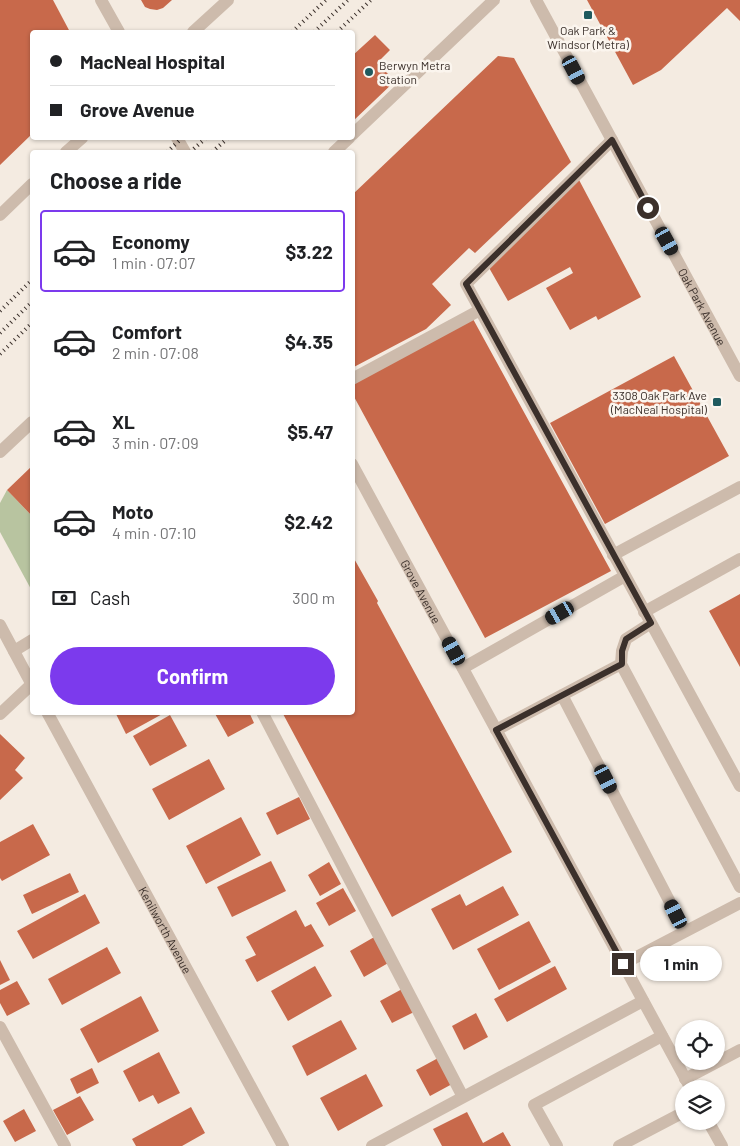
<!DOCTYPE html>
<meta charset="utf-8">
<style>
:root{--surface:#fff;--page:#f6f6f6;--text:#202124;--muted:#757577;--line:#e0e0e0;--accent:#7c3aed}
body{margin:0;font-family:Barlow,sans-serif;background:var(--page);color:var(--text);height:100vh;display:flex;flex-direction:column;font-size:19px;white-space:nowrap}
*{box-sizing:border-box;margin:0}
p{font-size:16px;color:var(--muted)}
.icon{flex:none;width:28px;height:28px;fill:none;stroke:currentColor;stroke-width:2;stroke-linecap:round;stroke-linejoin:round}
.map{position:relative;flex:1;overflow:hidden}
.sheet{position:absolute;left:30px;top:150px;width:325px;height:565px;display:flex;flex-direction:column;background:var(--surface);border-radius:5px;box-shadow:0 1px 4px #0004}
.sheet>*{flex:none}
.banner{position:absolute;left:30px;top:30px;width:325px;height:110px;border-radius:5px;box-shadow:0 1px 4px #0004;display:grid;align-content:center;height:110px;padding:0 20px;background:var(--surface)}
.controls{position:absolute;left:675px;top:1020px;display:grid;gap:10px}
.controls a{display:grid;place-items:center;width:50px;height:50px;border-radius:50%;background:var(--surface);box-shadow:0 1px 4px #0004;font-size:25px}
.end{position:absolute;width:22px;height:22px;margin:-11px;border:6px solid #3b302b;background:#fff;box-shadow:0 0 0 2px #fff}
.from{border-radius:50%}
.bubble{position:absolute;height:35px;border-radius:18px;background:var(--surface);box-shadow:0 1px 4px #0004;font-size:16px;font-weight:700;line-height:35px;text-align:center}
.car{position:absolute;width:15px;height:30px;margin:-15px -8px;border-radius:6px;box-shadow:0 0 4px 1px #0007;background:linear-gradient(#222 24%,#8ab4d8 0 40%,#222 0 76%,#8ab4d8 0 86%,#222 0)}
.banner b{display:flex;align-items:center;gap:18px;height:48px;font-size:19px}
.banner b+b{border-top:1px solid var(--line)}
.banner i{width:12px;height:12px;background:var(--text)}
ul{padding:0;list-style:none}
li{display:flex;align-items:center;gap:15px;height:82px;margin:0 10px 8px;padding:0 10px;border:2px solid transparent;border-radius:5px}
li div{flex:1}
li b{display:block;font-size:19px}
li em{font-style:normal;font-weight:700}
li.on{border-color:var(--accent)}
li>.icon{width:45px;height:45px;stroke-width:1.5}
h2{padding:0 20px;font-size:22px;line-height:60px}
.pay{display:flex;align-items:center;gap:12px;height:55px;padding:0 20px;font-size:19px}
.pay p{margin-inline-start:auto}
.primary-button{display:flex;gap:10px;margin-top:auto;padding:10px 20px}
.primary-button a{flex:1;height:58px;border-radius:30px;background:var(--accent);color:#fff;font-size:20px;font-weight:700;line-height:58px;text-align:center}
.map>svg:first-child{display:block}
</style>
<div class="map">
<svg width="740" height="1146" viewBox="0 0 740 1146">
<rect width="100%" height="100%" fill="#f4ebe1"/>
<path fill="#b8c4a0" d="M7,490L32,516V591L0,532V503Z"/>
<path fill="#c8694b" d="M0,0H53L70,32H32V134L0,165Z
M141,0H172L163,8L157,10L150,9L145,7Z
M587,0H740V21L727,8L661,70L633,85Z
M375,35L390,50L377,63L395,81L352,122V56Z
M498,56L514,58L571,162L475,253L469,248L432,284L451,305L426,329L352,368V195Z
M578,178L641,297L598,320L596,316L570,330L546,288L573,273L570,267L508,301L488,266Z
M473,319L611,571L485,638L352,393V384Z
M674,356L729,456L605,524L550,423Z
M32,466V516L7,490Z
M352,555L378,601L377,603L512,852L392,917L282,712H352Z
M740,594V667L709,611Z
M115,712H166L126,734Z
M214,712H249L254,723L228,737Z
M170,715L187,746L150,766L133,736Z
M0,734L25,758L15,770L23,778L0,800Z
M209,759L225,789L169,820L152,789Z
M299,797L310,819L277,835L266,813Z
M241,817L261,855L206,884L186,846Z
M33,824L50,855L2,881L0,878V842Z
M271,861L286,891L232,917L217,887Z
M329,862L341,884L320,896L308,875Z
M70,873L79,892L32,914L23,895Z
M503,886L519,915L453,950L431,909L460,894L466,906Z
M343,888L356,911L329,926L316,903Z
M85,894L100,923L33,959L17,931Z
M296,910L305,927L311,924L324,946L257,982L245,960L256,955L246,937Z
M529,921L551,962L499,990L477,949Z
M376,936L390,962L364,977L350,951Z
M107,947L121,973L62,1005L48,979Z
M0,960L10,980L0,985Z
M315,966L332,996L288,1021L271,991Z
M555,966L567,989L507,1022L494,999Z
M17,981L30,1004L7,1016L0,1003V990Z
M404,988L416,1011L392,1023L380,1001Z
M141,996L159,1031L98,1063L80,1029Z
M476,1013L488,1037L464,1050L452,1026Z
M341,1020L357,1049L307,1076L292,1046Z
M159,1052L180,1093L158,1104L153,1095L139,1102L123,1071Z
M440,1057L454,1083L430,1096L416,1070Z
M92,1068L99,1083L77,1094L70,1079Z
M366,1074L383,1106L338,1131L320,1098Z
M80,1096L94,1120L67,1135L53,1110Z
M191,1107L205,1133L182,1146H136L132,1139Z
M24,1109L36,1131L15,1142L3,1121Z
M467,1112L483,1143L503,1132L511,1146H442L433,1129Z"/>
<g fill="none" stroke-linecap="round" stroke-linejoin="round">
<path stroke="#cdbbac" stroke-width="12" d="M612,140L466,284L740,786
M352,379L480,310
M613,555L740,487
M644,612L740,559
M14,651L32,640
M621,664L740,887
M463,668L625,576
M562,695L685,931
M262,712L463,1097
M0,714L32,684
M496,730L621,664L622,651L626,639L651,623
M623,964L740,903
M0,1027L65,1146
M685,1079L740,1050
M372,1146L643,1001
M557,1146L534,1105L662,1036
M619,1146L684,1112"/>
<g stroke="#cdbbac" stroke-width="12">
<path d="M101,0L119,32"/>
<path d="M193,32L228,0"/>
<path d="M352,135L494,0"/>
<path d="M177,138L185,152"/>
<path d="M66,152L82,138"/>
<path d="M334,152L349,138"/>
<path d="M0,215L32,184"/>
<path d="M0,452L32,422"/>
<path id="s1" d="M352,464L691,1089"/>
<path d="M0,625L32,685"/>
<path id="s2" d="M47,712L283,1146"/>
<path d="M708,1121L722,1146"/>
</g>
<path stroke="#cdbbac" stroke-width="12" id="s3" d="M536,0L740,376"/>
<path stroke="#3b302b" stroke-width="4" stroke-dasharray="1 4" stroke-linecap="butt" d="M292,32L326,0
M314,32L348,0
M337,32L371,0
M167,152L182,138
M190,152L206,138
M212,152L228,138
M0,311L32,280
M0,333L32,302
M0,354L32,323"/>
</g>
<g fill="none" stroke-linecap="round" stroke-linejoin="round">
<path stroke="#3b302b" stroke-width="6" d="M623,964L496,730L622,664V651L626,639L651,623L466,284L612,140L648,208"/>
</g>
<g fill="#1f5a5e" stroke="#fbf5ee" stroke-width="2">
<rect x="583" y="10" width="10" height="10" rx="2.5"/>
<circle cx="369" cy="72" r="5"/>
<rect x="712" y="397" width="10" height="10" rx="2.5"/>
</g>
<g text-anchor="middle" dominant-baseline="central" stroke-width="5" stroke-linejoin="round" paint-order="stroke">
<g font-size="12" fill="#3b302b" stroke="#fbf5ee">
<text x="588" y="30">Oak Park &amp;<tspan x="588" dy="14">Windsor (Metra)</tspan></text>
<text x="379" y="65" text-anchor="start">Berwyn Metra<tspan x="379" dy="14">Station</tspan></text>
<text x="707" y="395" text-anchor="end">3308 Oak Park Ave<tspan x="707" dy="14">(MacNeal Hospital)</tspan></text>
</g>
<g font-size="12" fill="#3b302b" stroke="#fbf5ee">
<text stroke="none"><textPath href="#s3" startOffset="349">Oak Park Avenue</textPath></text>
<text stroke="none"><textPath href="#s1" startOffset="145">Grove Avenue</textPath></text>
<text stroke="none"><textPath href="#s2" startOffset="248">Kenilworth Avenue</textPath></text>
</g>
</g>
</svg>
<div class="controls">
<a><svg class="icon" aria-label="locate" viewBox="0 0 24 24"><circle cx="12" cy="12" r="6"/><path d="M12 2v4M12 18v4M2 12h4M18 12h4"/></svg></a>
<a><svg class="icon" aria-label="layers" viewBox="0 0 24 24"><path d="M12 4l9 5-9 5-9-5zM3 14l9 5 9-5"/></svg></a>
</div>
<i class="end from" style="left:648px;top:208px"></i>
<i class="end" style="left:623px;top:964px"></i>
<div class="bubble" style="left:640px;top:946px;width:82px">1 min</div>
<i class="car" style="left:574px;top:70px;rotate:152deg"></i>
<i class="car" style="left:667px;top:241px;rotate:151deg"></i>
<i class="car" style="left:560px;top:613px;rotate:240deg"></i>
<i class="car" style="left:454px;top:651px;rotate:331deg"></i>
<i class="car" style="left:606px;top:779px;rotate:153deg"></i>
<i class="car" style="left:676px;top:914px;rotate:333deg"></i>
<div class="banner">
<b><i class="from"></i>MacNeal Hospital</b>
<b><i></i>Grove Avenue</b>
</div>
<section class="sheet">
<h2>Choose a ride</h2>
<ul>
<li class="on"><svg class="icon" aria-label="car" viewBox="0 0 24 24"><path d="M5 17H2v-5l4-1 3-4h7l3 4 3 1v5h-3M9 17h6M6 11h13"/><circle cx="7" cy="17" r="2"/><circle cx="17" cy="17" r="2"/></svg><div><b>Economy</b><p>1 min · 07:07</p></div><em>$3.22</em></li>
<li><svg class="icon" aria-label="car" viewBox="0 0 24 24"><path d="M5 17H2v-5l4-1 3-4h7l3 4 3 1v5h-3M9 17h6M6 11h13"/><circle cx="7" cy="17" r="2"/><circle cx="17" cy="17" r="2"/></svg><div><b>Comfort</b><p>2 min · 07:08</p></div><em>$4.35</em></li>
<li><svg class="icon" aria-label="car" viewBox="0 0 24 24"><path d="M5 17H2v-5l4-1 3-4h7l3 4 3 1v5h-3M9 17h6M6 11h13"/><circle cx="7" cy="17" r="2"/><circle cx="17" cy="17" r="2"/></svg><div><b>XL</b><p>3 min · 07:09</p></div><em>$5.47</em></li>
<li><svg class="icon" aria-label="car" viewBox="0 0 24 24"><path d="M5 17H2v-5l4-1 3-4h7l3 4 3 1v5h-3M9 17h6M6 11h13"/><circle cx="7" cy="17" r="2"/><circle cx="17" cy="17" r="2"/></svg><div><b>Moto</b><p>4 min · 07:10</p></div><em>$2.42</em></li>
</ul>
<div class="pay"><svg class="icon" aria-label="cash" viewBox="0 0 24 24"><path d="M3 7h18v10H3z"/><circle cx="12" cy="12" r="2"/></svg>Cash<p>300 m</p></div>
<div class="primary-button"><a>Confirm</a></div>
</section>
</div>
